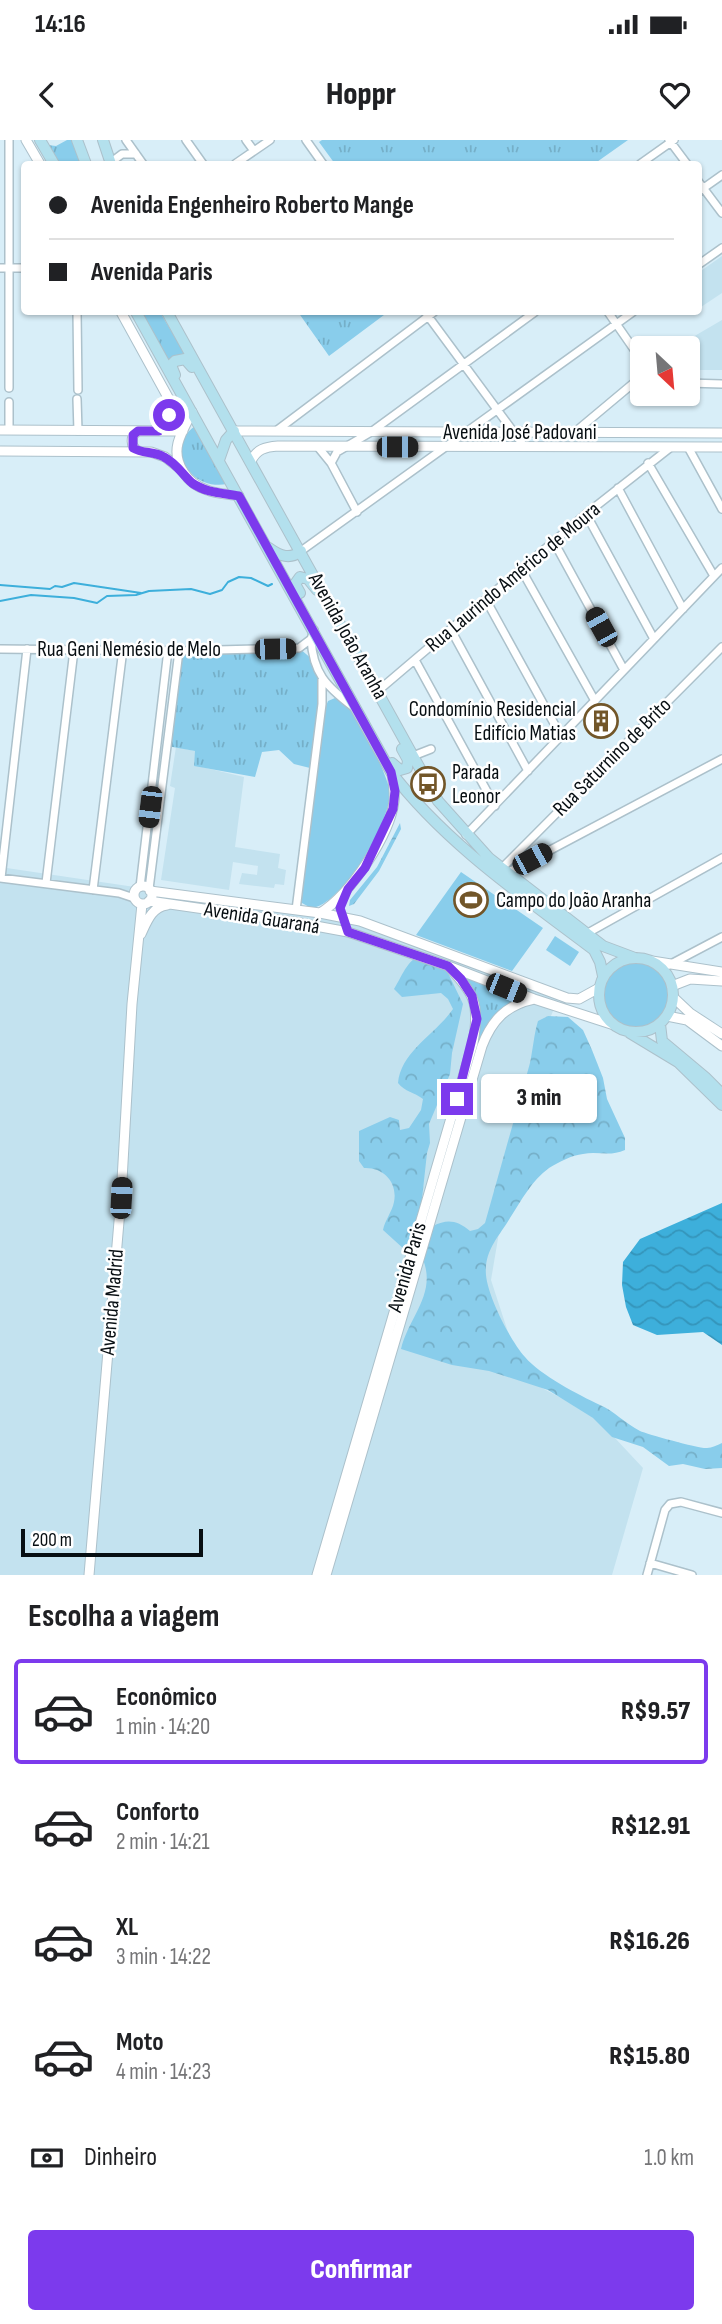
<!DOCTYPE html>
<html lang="pt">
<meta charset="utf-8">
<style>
:root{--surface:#fff;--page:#f6f6f6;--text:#202124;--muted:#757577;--line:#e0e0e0;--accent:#7c3aed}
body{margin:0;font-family:"Sofia Sans Condensed",sans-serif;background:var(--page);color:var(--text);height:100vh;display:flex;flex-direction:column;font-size:26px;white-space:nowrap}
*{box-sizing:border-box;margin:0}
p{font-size:23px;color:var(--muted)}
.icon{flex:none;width:38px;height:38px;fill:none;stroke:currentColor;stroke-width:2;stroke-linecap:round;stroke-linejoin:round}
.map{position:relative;height:1435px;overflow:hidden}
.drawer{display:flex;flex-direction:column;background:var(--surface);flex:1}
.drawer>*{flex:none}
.hud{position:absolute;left:21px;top:21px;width:681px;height:154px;border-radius:7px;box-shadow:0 2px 5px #0004;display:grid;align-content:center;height:154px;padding:0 28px;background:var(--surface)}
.needle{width:46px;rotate:154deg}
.controls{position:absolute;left:630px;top:196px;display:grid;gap:14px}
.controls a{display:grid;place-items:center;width:70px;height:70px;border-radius:7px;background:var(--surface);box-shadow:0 2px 5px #0004;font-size:35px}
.scale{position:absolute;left:21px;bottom:18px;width:182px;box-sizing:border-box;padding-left:7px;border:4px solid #070e12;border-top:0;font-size:19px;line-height:24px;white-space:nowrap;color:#070e12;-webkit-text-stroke:5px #fff;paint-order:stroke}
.end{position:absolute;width:32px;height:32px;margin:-16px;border:9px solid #7c3aed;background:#fff;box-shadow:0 0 0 4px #fff}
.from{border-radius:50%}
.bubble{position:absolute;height:49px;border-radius:7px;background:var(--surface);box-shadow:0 2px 5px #0004;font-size:23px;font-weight:800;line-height:49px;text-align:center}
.car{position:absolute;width:21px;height:42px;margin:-21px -10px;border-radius:9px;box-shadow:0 0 5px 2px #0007;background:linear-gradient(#222 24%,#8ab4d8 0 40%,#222 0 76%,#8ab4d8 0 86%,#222 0)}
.hud b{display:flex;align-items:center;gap:24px;height:66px;font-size:26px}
.hud b+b{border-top:2px solid var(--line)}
.hud i{width:18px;height:18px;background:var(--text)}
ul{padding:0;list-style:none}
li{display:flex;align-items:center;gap:21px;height:105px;margin:0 14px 10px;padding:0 14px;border:4px solid transparent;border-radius:7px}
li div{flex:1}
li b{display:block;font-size:26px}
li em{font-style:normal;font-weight:800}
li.current{border-color:var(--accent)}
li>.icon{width:63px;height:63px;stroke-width:1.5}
h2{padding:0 28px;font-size:32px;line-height:84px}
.pay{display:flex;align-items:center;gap:18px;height:77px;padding:0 28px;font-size:26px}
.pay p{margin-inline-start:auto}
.cta{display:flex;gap:14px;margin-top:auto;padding:14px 28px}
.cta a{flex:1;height:80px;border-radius:7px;background:var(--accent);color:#fff;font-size:28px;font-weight:800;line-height:80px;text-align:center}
.status{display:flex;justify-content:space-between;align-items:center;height:49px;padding:0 35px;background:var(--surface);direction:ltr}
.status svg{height:19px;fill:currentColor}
header{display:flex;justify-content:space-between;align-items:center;height:91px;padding:0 28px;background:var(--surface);font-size:32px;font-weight:800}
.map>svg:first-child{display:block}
</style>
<div class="status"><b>14:16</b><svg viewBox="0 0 49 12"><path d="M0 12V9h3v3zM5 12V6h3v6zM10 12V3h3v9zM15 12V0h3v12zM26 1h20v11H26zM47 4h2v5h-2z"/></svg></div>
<header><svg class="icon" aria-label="back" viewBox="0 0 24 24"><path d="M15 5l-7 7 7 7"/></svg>Hoppr<svg class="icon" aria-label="heart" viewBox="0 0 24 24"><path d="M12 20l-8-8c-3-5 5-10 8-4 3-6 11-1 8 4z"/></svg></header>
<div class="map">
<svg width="722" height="1435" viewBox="0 0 722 1435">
<defs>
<pattern id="grass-tufts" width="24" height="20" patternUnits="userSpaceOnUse" patternTransform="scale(1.75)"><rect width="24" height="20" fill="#89cdeb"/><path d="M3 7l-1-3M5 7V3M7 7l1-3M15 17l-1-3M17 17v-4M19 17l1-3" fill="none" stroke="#75afc8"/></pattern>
<pattern id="forest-crowns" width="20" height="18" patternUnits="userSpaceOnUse" patternTransform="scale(1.75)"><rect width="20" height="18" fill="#89cdeb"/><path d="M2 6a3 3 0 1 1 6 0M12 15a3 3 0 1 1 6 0" fill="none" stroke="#75afc8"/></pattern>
<pattern id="water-waves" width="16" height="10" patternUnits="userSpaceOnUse" patternTransform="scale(1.75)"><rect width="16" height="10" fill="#3dafdb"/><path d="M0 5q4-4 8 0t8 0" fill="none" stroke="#3495bb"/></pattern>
</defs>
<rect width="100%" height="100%" fill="#d8eef8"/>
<path fill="#c3e2ef" d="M722,116V153L698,169V133Z
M722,180V230H688V208H674Z
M176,607L195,611L202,627L244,637L235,707L280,714L278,728L286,730L284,745L275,744L274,748L239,744L242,733L257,735L258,726L233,722L229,750L161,740L175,648L170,646Z
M0,727L351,779L558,859L525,939L491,1140L523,1238L563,1259L600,1282L643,1328L612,1435H0Z"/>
<path fill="url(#grass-tufts)" d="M67,0H75L82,24H59L48,5L56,6Z
M322,0H628L594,24H335L319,2Z
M140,172H160L186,216L170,227Z
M298,172H388L329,216Z
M195,286L227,344C191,351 163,309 195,286Z
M299,508L313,520L322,539L314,629L294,624L279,610L262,612L255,637L194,626L195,611L167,606L179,511Z
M459,833L524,858C489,869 482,899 470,930L469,929L479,878Z"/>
<path fill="url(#forest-crowns)" d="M400,683L401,689L379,731L354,764L349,766L350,760L377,727Z
M427,813L448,833L463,864L452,913L450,934L429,984L430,1003L427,1013L421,1068L405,1110L383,1090C385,1080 392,1072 394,1062C398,1042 383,1027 364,1028L359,1021V991L390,977L399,980L400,990L409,988L421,970L423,959C414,952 405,952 398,943C401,911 436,894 453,869L448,859L441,853L402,857L394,849C404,833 407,818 427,813Z
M548,876L568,877L583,890L592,910L603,938L607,959L625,998V1010C610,1017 598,1011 583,1014C572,1015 559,1022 549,1028C532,1040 521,1061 510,1078C499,1097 484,1110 486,1135C488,1157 510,1200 525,1217C540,1235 579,1255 600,1265C614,1271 626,1284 640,1291C647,1294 700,1309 707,1308C712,1308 717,1305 722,1303V1328L705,1329L683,1324L669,1326L643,1307L612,1297L593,1278L548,1250L489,1231L452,1225L401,1209C409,1176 438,1153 422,1117L433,1086C447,1079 457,1080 470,1091L478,1089L485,1083L530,923C533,909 534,894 538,881Z"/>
<path fill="#89cdeb" d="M335,558C341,560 348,565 352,570C361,581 390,641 390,653C390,682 342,766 311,768L302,763L300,757L326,566L328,561Z
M461,732L543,788L512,831L416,795Z
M555,796L579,812L570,826L546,810Z
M603 856a33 33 0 1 1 66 0a33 33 0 1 1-66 0Z"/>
<path fill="url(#water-waves)" d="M722,1063V1205L703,1192L657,1195L633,1185L626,1167L622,1145L623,1122L640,1099Z"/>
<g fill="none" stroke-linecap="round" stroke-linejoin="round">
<path stroke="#3dafdb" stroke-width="2" d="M0,445L50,449L55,446L62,447L74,443L141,453
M0,461L31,455L74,458L97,463L107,456L136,455L149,451L191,449L210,454L222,450L228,442L239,437L251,438L268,446L272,444"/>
<g stroke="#acc1cb" stroke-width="10">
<path id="minor" d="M126,0L143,24
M186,0L203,24
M246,0L254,11
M306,0L323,24
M669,0L687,24
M112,24L114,20L122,14H136
M235,24L270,0
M640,24L674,0
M698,41L722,73
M698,52L722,35
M698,125L722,108
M0,128H24
M77,172L78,250
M425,172L524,306
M608,172L642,221
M688,243L722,244
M9,248V0
M77,259L78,291
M9,262V290
M276,291L434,172
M575,292L642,236
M318,307L331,323L357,372
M688,307L722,369
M331,323L337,312L371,292L535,172
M648,323L714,436
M618,348L683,469
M586,374L654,499
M554,402L624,530
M301,411L633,172
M521,429L595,561
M486,460L561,596
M451,490L528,631
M311,499C313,533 326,546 352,566
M0,509L179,511L299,508L311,499L314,490
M415,520L495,666
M379,550L586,374L671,307
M413,616L431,609
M466,695L722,428
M503,727L722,507
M509,732L722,619
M0,738L119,753L134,758
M1,738L27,509
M46,743L74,510
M140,747L168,510
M149,749L179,511
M93,750L123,509
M296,770L322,564V539
M586,794L722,718
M669,825L722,797
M650,1423L692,1435
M647,1435L665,1370L670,1364L681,1362L722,1373"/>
</g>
<g stroke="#acc1cb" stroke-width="11">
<path id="tertiary" d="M26,0L40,24
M121,172L170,261L167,282L159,291
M192,272C187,282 181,292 178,303C173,323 187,344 207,350C217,354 229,354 239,356
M0,290L183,291
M138,291L133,295C131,303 132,309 140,312
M234,291L722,293
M0,311L151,312L165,317L183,331
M251,321C257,309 265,307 278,306L722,307
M134 755a9 9 0 1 1 18 0a9 9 0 1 1-18 0Z
M150,751L320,773L360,781L567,858L579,859L599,848
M149,761L294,782L348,792L448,826L534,859L611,884
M320,773C350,755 390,695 394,661C395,651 393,642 392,633
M141,794C147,781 152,767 167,765
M652,821L722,832
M672,846L690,839L722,841
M673,857L690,873L722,894
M667,876L687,880L722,906
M89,1435L121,1058L132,864L142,764
M317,1435L473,903C480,864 475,854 448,826
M326,1435L482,906C492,880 506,865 534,859"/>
</g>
<g stroke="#acc1cb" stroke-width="12">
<path id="secondary" d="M40,0L54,24
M77,0L86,24
M103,0L111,24
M136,172L391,632C445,703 524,757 594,810L600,822L603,836
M167,172L438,661L489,718L603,806L635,818
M175,235L171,225L175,221L185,219L192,227
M219,320L226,300L234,291
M269,408C280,416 290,420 301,411
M300,453L295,444L300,437L308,439L317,450
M392,623L400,630L407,628L408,620L402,609
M599 855a37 37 0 1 1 74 0a37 37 0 1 1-74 0Z
M660,884L662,901L705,937L722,954
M630,893L678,922L722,965"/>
</g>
<use href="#minor" stroke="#fff" stroke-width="7"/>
<use href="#tertiary" stroke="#fff" stroke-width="9"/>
<use href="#secondary" stroke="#b3e0ed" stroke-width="10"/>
</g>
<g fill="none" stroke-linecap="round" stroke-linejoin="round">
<path stroke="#7c3aed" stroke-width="9" d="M169,275L159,291H138L133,295V308C143,314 154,311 164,317C177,324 182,334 192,343C206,353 223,353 239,356L391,632L395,651L393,669L365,728L348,749L340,768L348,792L448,826L461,839L472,856L477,879L457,959"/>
</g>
<defs>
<g id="building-ring" transform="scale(1.75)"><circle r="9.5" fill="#fff" stroke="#725629" stroke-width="1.5"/><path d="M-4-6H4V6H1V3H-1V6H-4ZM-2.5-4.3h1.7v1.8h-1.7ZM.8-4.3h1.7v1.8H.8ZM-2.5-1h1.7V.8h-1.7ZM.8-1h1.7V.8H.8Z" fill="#725629"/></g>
<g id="bus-ring" transform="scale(1.75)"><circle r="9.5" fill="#fff" stroke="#725629" stroke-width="1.5"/><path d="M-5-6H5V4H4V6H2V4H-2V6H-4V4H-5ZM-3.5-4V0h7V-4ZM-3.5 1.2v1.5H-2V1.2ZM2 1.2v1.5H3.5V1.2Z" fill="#725629"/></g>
<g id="stadium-ring" transform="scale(1.75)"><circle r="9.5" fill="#fff" stroke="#725629" stroke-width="1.5"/><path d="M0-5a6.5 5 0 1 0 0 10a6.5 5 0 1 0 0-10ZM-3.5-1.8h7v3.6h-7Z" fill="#725629"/></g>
</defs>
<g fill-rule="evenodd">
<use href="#building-ring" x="601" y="581"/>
<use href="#bus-ring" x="428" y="644"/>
<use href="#stadium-ring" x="471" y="760"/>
</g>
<g text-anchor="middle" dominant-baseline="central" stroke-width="5" stroke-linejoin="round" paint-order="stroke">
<g font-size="21" fill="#070e12" stroke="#fff">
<text x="520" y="292">Avenida José Padovani</text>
<text transform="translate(513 437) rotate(-40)">Rua Laurindo Américo de Moura</text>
<text transform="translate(348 496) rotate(61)">Avenida João Aranha</text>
<text x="129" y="509">Rua Geni Nemésio de Melo</text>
<text transform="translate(612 617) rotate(-45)">Rua Saturnino de Brito</text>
<text transform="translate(262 778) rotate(9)">Avenida Guaraná</text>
<text transform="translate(407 1127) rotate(-74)">Avenida Paris</text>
<text transform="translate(112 1162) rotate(-85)">Avenida Madrid</text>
</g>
<g font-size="21" fill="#070e12" stroke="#fff" text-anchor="start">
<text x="576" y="569" text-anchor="end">Condomínio Residencial<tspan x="576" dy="24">Edifício Matias</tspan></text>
<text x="452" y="632">Parada<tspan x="452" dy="24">Leonor</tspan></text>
<text x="496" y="760">Campo do João Aranha</text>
</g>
</g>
</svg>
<div class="controls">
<a><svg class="needle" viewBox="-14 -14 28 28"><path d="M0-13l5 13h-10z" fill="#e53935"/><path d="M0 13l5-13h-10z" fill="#757577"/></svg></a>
</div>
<div class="scale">200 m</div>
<i class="end from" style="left:169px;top:275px"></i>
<i class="end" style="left:457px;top:959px"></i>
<div class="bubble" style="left:481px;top:934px;width:116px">3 min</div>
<i class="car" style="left:397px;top:307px;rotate:90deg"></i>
<i class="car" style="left:601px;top:487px;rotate:331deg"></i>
<i class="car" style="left:275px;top:509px;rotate:89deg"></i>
<i class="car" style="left:150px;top:667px;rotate:187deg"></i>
<i class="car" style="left:532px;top:719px;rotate:62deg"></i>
<i class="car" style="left:506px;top:848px;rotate:112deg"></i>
<i class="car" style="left:121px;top:1058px;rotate:3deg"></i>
<div class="hud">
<b><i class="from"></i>Avenida Engenheiro Roberto Mange</b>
<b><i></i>Avenida Paris</b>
</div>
</div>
<section class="drawer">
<h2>Escolha a viagem</h2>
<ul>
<li class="current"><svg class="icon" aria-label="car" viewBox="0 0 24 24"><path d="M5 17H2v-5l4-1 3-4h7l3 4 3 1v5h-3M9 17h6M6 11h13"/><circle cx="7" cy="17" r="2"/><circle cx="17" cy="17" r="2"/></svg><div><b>Econômico</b><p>1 min · 14:20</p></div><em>R$9.57</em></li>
<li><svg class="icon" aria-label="car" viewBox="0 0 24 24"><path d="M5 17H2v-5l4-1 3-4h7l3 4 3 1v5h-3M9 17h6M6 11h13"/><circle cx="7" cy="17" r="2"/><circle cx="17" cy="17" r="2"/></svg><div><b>Conforto</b><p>2 min · 14:21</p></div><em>R$12.91</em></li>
<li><svg class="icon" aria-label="car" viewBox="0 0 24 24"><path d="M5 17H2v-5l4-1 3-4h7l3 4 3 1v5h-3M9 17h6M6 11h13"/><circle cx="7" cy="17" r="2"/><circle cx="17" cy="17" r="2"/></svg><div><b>XL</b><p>3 min · 14:22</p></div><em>R$16.26</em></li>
<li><svg class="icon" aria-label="car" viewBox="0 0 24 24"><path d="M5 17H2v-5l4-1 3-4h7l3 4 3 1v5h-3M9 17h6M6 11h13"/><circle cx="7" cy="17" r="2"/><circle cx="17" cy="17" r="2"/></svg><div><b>Moto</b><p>4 min · 14:23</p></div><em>R$15.80</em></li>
</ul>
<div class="pay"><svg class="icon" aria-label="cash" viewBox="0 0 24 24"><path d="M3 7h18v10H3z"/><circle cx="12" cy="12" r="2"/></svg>Dinheiro<p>1.0 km</p></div>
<div class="cta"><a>Confirmar</a></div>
</section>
